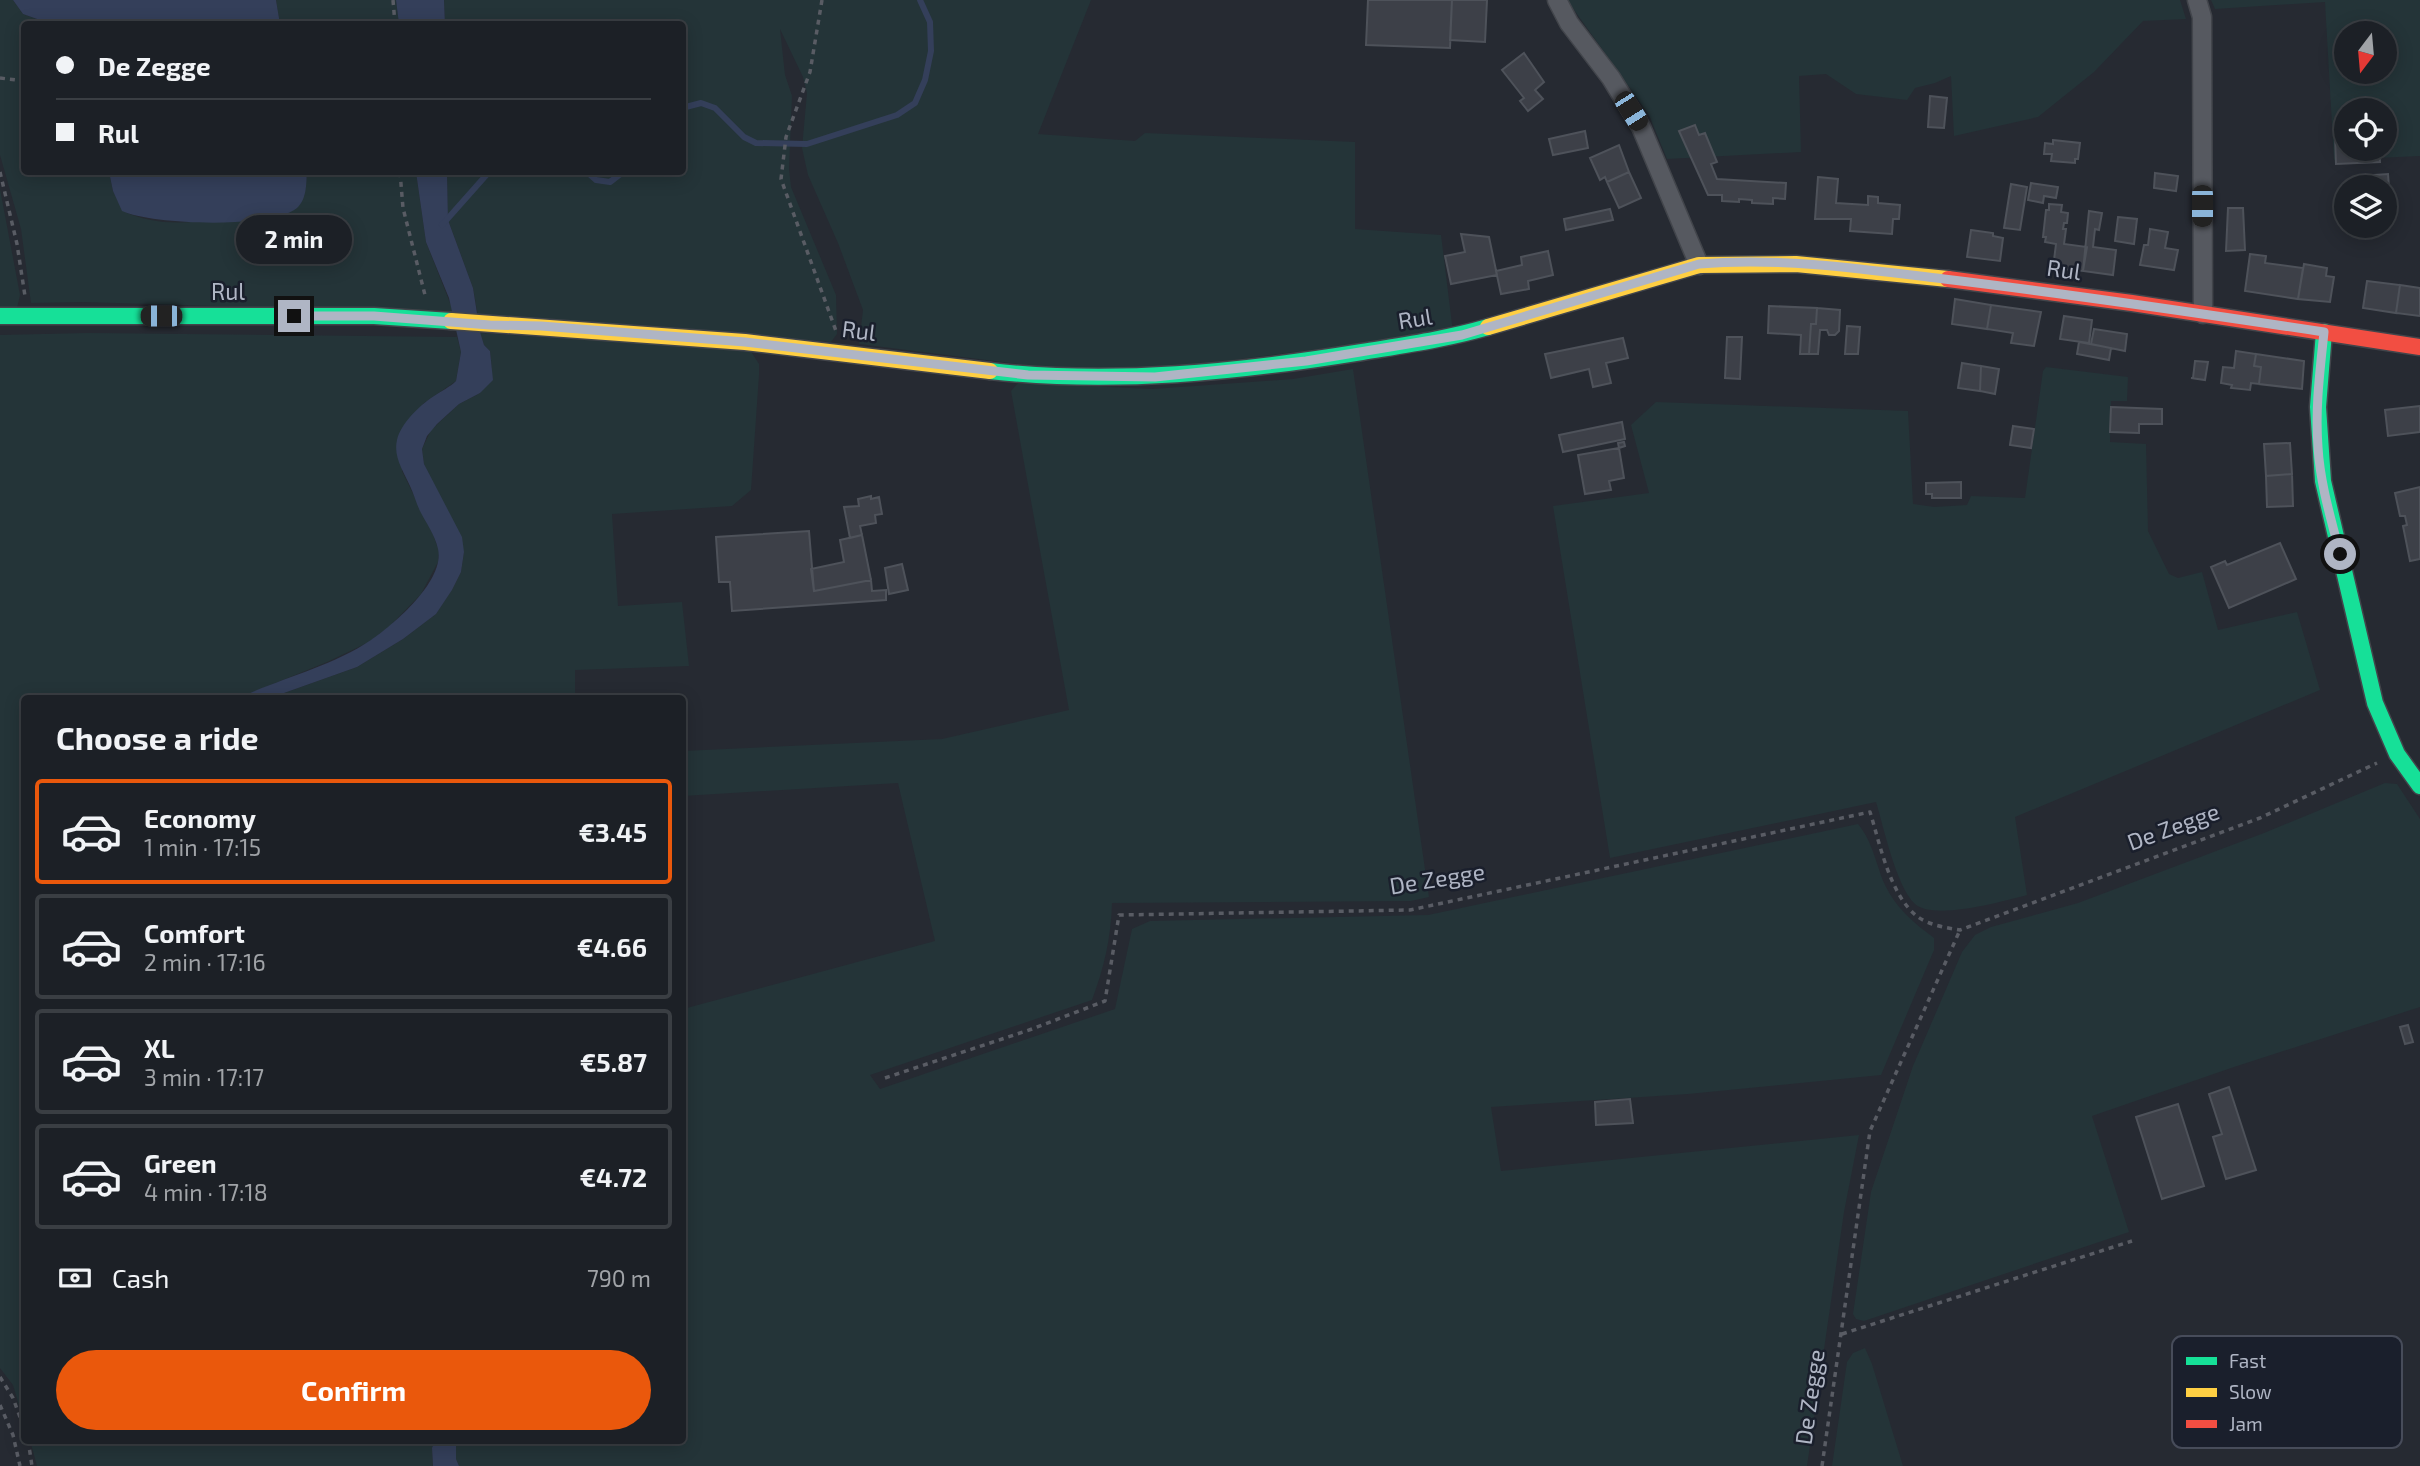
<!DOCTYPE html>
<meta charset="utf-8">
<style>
:root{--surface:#1c2026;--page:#292d32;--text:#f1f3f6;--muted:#a0a3a7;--line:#3a3e43;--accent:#ea580c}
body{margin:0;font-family:"Exo 2",sans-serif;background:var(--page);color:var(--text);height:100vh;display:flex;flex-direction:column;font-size:26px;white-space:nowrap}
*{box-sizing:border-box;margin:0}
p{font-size:23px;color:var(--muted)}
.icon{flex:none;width:38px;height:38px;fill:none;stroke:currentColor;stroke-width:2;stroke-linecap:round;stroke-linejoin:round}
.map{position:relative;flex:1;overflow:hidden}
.drawer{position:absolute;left:21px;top:695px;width:665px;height:749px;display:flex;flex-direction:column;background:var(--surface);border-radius:7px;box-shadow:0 4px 18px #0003,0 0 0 2px var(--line)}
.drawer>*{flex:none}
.banner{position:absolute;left:21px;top:21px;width:665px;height:154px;border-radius:7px;box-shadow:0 4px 18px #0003,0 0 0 2px var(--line);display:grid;align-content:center;height:154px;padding:0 35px;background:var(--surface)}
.needle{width:46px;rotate:196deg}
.controls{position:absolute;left:2334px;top:21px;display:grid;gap:14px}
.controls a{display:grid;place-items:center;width:63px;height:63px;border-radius:50%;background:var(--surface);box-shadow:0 4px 18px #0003,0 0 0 2px var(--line);font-size:35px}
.end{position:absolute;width:32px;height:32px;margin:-16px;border:9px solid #afb5c4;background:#111;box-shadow:0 0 0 4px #111}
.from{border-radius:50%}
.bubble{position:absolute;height:49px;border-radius:24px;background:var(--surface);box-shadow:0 4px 18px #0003,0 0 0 2px var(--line);font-size:23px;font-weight:700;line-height:49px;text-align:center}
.car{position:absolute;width:21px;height:42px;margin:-21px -10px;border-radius:9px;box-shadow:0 0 5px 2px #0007;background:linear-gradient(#222 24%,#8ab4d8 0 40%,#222 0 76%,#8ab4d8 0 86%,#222 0)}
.banner b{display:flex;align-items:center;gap:24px;height:66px;font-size:26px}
.banner b+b{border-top:2px solid var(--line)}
.banner i{width:18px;height:18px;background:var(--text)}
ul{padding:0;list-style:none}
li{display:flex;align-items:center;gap:21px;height:105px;margin:0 14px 10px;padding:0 21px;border:4px solid var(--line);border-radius:7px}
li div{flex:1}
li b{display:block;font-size:26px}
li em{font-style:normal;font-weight:700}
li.on{border-color:var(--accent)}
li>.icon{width:63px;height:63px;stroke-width:1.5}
h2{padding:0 35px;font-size:32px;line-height:84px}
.pay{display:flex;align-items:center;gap:18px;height:77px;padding:0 35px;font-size:26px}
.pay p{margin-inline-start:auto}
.cta{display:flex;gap:14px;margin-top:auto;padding:14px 35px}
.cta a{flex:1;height:80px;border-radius:42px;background:var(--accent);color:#fff;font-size:28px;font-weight:700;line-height:80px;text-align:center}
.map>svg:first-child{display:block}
</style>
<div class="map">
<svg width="2420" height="1466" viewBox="0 0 2420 1466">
<rect width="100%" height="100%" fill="#262a32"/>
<path fill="#243438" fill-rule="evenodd" d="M0,0H13L23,14L51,24H24V172H109L113,191L123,211C179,238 248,211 304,196L307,172H416L426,242L454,313L83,302L31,303L21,229L0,155Z
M276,0H396L399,24H280Z
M444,0H1091L1038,134L1135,141L1145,133L1355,142V229L1441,235L1453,332L1163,369H1058L859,344L863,310L838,243L808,175L802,148L807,93L803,77L780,29L785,75L792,96L789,169L791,187L836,295L837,334L831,342L478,316L473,288L448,220L447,172H682V24H445Z
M1567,0H2180L2186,19L2143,21L2094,72L2038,117L1954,136L1951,76L1935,83L1915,88L1907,100L1856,94L1826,74L1799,76L1801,152L1667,159L1649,115Z
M2211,0H2420V156L2334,160L2325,2L2215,9ZM2347,33H2385V72H2347ZM2347,110H2385V149H2347Z
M0,189L20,295L17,308H0Z
M88,333L457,337L461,352L456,381L424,403L407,422L402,471L434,537L439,551L438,562L421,594L389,627L369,642L327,662L239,698H24V1422L13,1385L0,1368V335Z
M480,333L750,350L759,364V375L751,490L732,506L612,514L618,606L682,602L689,666L575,670V698H270L357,667L403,639L436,614L452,590L461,572L464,552L424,464L422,449L431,430L459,404L480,393L492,370L490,351L484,345Z
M2046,367L2128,377L2127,401H2111L2110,442L2146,444L2148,531L2169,574L2178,578L2202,572L2218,630L2297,612L2320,690L2015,817L2027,895C2004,901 1934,921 1915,904C1896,886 1884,828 1876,802L1610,858L1553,506L1649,493L1631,425L1656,402L1908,411L1913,504L1934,507L1967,505L1971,496L2025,498L2043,371Z
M1353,369L1429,897L1411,901L1112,903C1111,938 1104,968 1092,1000L870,1075L880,1089L1115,1009L1132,929L1150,921L1428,915L1858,824C1873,842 1876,865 1885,885C1896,908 1914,923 1934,938V950L1881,1075L1688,1094L1491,1107L1501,1171L1859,1135L1844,1212L1807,1466H459L456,1459V1440H682L683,1009L935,941L898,783L683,796V751L942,739L1069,710L1011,391L1018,383L1152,389L1293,379Z
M2385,783L2397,784L2420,819V1007L2234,1067L2092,1116L2129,1232L1864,1321L1856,1319L1853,1314L1871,1192L1913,1066L1962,952L1975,935L1991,927L2078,903L2264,833Z
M1865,1348L1872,1364L1903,1466H1832L1847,1362L1853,1353Z
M30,1440H435L432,1448L433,1466H37Z"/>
<path fill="#343f5a" d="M13,0H276L280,24H51L23,14Z
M396,0H444L445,24H399Z
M109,172H307C306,184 307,199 297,208C272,229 152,225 122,211L113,191Z
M416,172H447L448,220L473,288L480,332L484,345L490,351L493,380L480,393L459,404L437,424L427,436L422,449L424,464L462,537L464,552L461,572L452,590L436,614L403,639L357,667L270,698H239C281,678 331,667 371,640C394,624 445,581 438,549C435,535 426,523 420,511C416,503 414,494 410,486C404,472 393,457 397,440C401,423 420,405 434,396C441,391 450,387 456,381L461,352L449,298L426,242Z
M435,1440H456V1459L459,1466H433L432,1448Z"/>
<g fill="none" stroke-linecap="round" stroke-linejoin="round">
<path stroke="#343f5a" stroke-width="6" d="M682,108L701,103L715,108L744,137L756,143L807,144L897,115L915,103L925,80L931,51L930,22L920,0
M587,172L596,180L610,182L623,172
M442,225L489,172"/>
</g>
<path fill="#3d4048" stroke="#4e525a" stroke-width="2" d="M1368,0H1452L1450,48L1366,45Z
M1452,0H1487L1485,42L1450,40Z
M1524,53L1544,82L1535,90L1543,99L1528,111L1520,101L1524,98L1502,70Z
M1930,96L1947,98L1944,128L1928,127Z
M1695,125L1699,135L1705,133L1717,162L1711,164L1717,179L1786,183L1785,199L1773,198V204L1752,203V200L1739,199V202L1722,201V195H1708L1679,131Z
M1585,131L1588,148L1553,155L1549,139Z
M2347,136V149H2379L2380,162L2336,164L2335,137Z
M2053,140L2080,143L2078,159H2075V163L2051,161L2052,154H2044L2045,143L2053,144Z
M1619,145L1629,172L1607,182L1605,177L1600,180L1590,158Z
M1629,172L1641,198L1619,208L1607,182Z
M2155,173L2178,176L2176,191L2154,188Z
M2388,174L2391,215L2385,216V187H2360V176Z
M1818,177L1838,179L1836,203L1868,205V196L1878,197V203L1900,205L1899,219H1893L1892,234L1850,231L1851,219H1815Z
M2031,183L2058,187L2056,198L2044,196L2043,203L2028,200Z
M2011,184L2027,187L2020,230L2004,228Z
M2049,204L2062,205L2061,212L2068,213L2067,223H2064L2063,229H2066L2064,244L2087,247L2083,271L2053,268L2056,244L2045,242L2046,237H2043L2046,210H2049Z
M2228,208H2243L2245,250L2226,251Z
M1610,209L1613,220L1566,230L1564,219Z
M2089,211L2102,213L2099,230L2095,229L2093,247L2116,250L2113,275L2083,271Z
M2118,217L2137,219L2134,244L2115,241Z
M2150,229L2168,232L2165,248L2178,250L2174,270L2140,265L2144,245H2148Z
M1971,230L1993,233V236L2003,238L2000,261L1967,257Z
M1461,234L1489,237L1497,275L1451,284L1445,256L1465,252Z
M1548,251L1553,275L1528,281L1529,289L1501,294L1496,271L1522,265L1521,257Z
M2250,254L2266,256L2265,263L2303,268L2298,299L2245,291Z
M2304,264L2327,268L2326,276L2334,277L2330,302L2298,299Z
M2367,281L2400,285L2396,313L2363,308Z
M2400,285L2420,288V316L2396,313Z
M1955,299L1991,305L1987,329L1952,324Z
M1991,305L2041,312L2034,346L2011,343L2013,333L1987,329Z
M1769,306L1817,308L1816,324H1811L1809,354H1800L1801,335L1768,333Z
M1817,308L1840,310L1839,331L1835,335H1829L1827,330H1820L1818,354H1809L1811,324H1816Z
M2064,316L2092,320L2089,343L2060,339Z
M1847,326L1860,327L1858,354H1845Z
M2094,329L2127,334L2125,351L2091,344Z
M1727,337H1742L1740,379L1725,378Z
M1623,338L1628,358L1606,363L1611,383L1593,387L1589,369L1551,378L1545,354Z
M2079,342L2111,348L2109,360L2077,354Z
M2236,351L2256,354L2254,366L2261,367L2259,384L2251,383L2250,390L2231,388L2232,385L2221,383L2223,367L2234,368Z
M2256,354L2304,361L2302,389L2259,384L2261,367L2254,366Z
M2195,361L2208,362L2205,380L2191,378H2193Z
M1962,363L1981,366L1980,391L1958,388Z
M1981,366L1999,369L1995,394L1980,391Z
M2420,406V432L2388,436L2385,410Z
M2111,407L2162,409V424H2139V433L2110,432Z
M1622,422L1625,439L1563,452L1559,435Z
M2013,426L2034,429L2031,448L2010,445Z
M1624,442L1625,446L1619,448L1624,478L1609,481L1611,490L1585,494L1578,455L1619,448L1618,443Z
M2290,443L2292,474L2266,476L2264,444Z
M2292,474L2293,506L2267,507L2266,476Z
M1961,482V498H1932V494H1926V483Z
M2420,487V559L2410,561L2403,526L2407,525L2405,516H2400L2395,493Z
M871,496V499L879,497L882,514L875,515L876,523L860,526L862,535L850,538L844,507L859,506L858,499Z
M809,531L814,591L871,580L872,591L886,590V600L732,611L730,582H719L716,537Z
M862,535L871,580L814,591L811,569L844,562L840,540Z
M2280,543L2296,579L2229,608L2211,567L2225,561L2227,565Z
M902,564L908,590L889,594L885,568Z
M2408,1025L2413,1042L2405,1044L2400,1027Z
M2229,1087L2256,1170L2226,1179L2213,1137L2222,1134L2209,1094Z
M1630,1099L1633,1123L1596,1125L1595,1102Z
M2178,1104L2204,1186L2162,1199L2136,1117Z"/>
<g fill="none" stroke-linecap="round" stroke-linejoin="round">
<g stroke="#42454b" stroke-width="21">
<path id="street" d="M1557,0L1569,23L1611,78L1641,127L1699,265
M2197,0L2202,17L2203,314"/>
</g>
<g stroke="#42454b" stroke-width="19">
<path id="fast" d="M0,316H374L451,321
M2324,332L2318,407L2323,481L2375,703L2397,754L2420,786
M990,371C1114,385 1239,372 1362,352C1404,345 1447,339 1488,327"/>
</g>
<g stroke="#42454b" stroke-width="19">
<path id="slow" d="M451,321L745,342L990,371
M1488,327L1699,265L1796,264L1948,279"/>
</g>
<g stroke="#42454b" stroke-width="19">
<path id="jam" d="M1948,279L2132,303L2420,347"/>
</g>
<path stroke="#595c64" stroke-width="3.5" stroke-dasharray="5 5" stroke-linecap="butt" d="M393,0L395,24
M822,0L810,72L786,137L781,179L836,331
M0,78L24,81
M0,172L17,244L25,296
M400,172L403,208L426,299
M885,1078L1032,1029L1105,1001L1119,915L1410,910L1870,812C1880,844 1890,896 1918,917C1929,925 1947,928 1960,930L2260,818L2377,763
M1842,1334L2132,1241
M0,1377L13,1398L24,1428
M0,1405L13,1435L20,1466
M28,1440L32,1466
M1822,1466L1870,1131L1960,930"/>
<use href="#street" stroke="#565960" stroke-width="18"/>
<use href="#fast" stroke="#16e098" stroke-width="16"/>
<use href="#slow" stroke="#ffcf43" stroke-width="16"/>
<use href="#jam" stroke="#f24e42" stroke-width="16"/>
</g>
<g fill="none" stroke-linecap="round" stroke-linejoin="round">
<path stroke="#afb5c4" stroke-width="9" d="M294,316H374L490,325L541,326L745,342L1028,375L1155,377L1306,361L1462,335L1699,264C1780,257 1864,269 1944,279C2071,294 2198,313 2324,332C2320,371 2315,408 2318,447C2320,483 2331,519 2340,554"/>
</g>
<g text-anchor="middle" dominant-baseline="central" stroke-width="5" stroke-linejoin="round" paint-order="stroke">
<g font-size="23" fill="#afb5c4" stroke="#1a1f2c">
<text transform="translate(2064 269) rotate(8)">Rul</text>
<text x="228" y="291">Rul</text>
<text transform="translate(1415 318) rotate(-9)">Rul</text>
<text transform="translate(859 330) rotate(7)">Rul</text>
<text transform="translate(2173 826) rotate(-20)">De Zegge</text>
<text transform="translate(1437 878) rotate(-9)">De Zegge</text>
<text transform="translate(1809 1397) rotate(-82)">De Zegge</text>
</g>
</g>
<rect x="2172" y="1336" width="230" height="112" rx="10" fill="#1a1f2c" stroke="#474c5a" stroke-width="2"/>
<rect x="2186" y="1357" width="31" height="8" fill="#16e098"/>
<rect x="2186" y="1388" width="31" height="9" fill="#ffcf43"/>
<rect x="2186" y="1420" width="31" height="8" fill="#f24e42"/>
<g font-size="19" fill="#afb5c4">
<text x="2229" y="1368">Fast</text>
<text x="2229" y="1399">Slow</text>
<text x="2229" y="1431">Jam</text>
</g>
</svg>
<div class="controls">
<a><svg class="needle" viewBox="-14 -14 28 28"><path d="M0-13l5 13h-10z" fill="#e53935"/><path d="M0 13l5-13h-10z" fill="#a0a3a7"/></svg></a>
<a><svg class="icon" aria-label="locate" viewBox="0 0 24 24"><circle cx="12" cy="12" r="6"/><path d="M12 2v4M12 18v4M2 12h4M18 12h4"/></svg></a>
<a><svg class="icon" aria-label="layers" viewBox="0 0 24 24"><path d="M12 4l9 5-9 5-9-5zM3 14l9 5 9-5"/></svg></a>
</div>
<i class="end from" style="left:2340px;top:554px"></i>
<i class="end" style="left:294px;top:316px"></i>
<div class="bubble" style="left:236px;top:215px;width:116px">2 min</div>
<i class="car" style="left:1631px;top:111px;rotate:148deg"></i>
<i class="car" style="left:2202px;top:206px;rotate:180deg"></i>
<i class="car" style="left:161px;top:316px;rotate:270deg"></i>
<div class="banner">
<b><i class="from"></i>De Zegge</b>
<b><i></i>Rul</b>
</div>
<section class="drawer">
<h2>Choose a ride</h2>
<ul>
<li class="on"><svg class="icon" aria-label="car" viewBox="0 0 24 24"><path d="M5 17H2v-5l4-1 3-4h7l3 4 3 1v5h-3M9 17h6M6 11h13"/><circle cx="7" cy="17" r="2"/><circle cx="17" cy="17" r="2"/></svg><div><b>Economy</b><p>1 min · 17:15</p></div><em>€3.45</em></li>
<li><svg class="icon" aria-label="car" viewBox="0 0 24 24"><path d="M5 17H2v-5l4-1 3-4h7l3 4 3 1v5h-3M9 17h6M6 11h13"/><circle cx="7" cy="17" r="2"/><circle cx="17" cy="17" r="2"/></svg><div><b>Comfort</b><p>2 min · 17:16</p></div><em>€4.66</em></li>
<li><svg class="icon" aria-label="car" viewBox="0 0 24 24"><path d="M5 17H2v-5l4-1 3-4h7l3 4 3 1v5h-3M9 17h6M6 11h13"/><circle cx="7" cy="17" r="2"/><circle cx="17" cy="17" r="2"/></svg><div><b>XL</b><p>3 min · 17:17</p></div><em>€5.87</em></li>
<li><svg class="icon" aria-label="car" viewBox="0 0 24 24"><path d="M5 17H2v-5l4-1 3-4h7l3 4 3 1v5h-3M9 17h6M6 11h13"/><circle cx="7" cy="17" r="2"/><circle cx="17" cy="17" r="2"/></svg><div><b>Green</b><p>4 min · 17:18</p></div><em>€4.72</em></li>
</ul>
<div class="pay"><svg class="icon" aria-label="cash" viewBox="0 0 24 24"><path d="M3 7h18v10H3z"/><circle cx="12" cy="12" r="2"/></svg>Cash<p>790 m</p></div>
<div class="cta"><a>Confirm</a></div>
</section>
</div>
